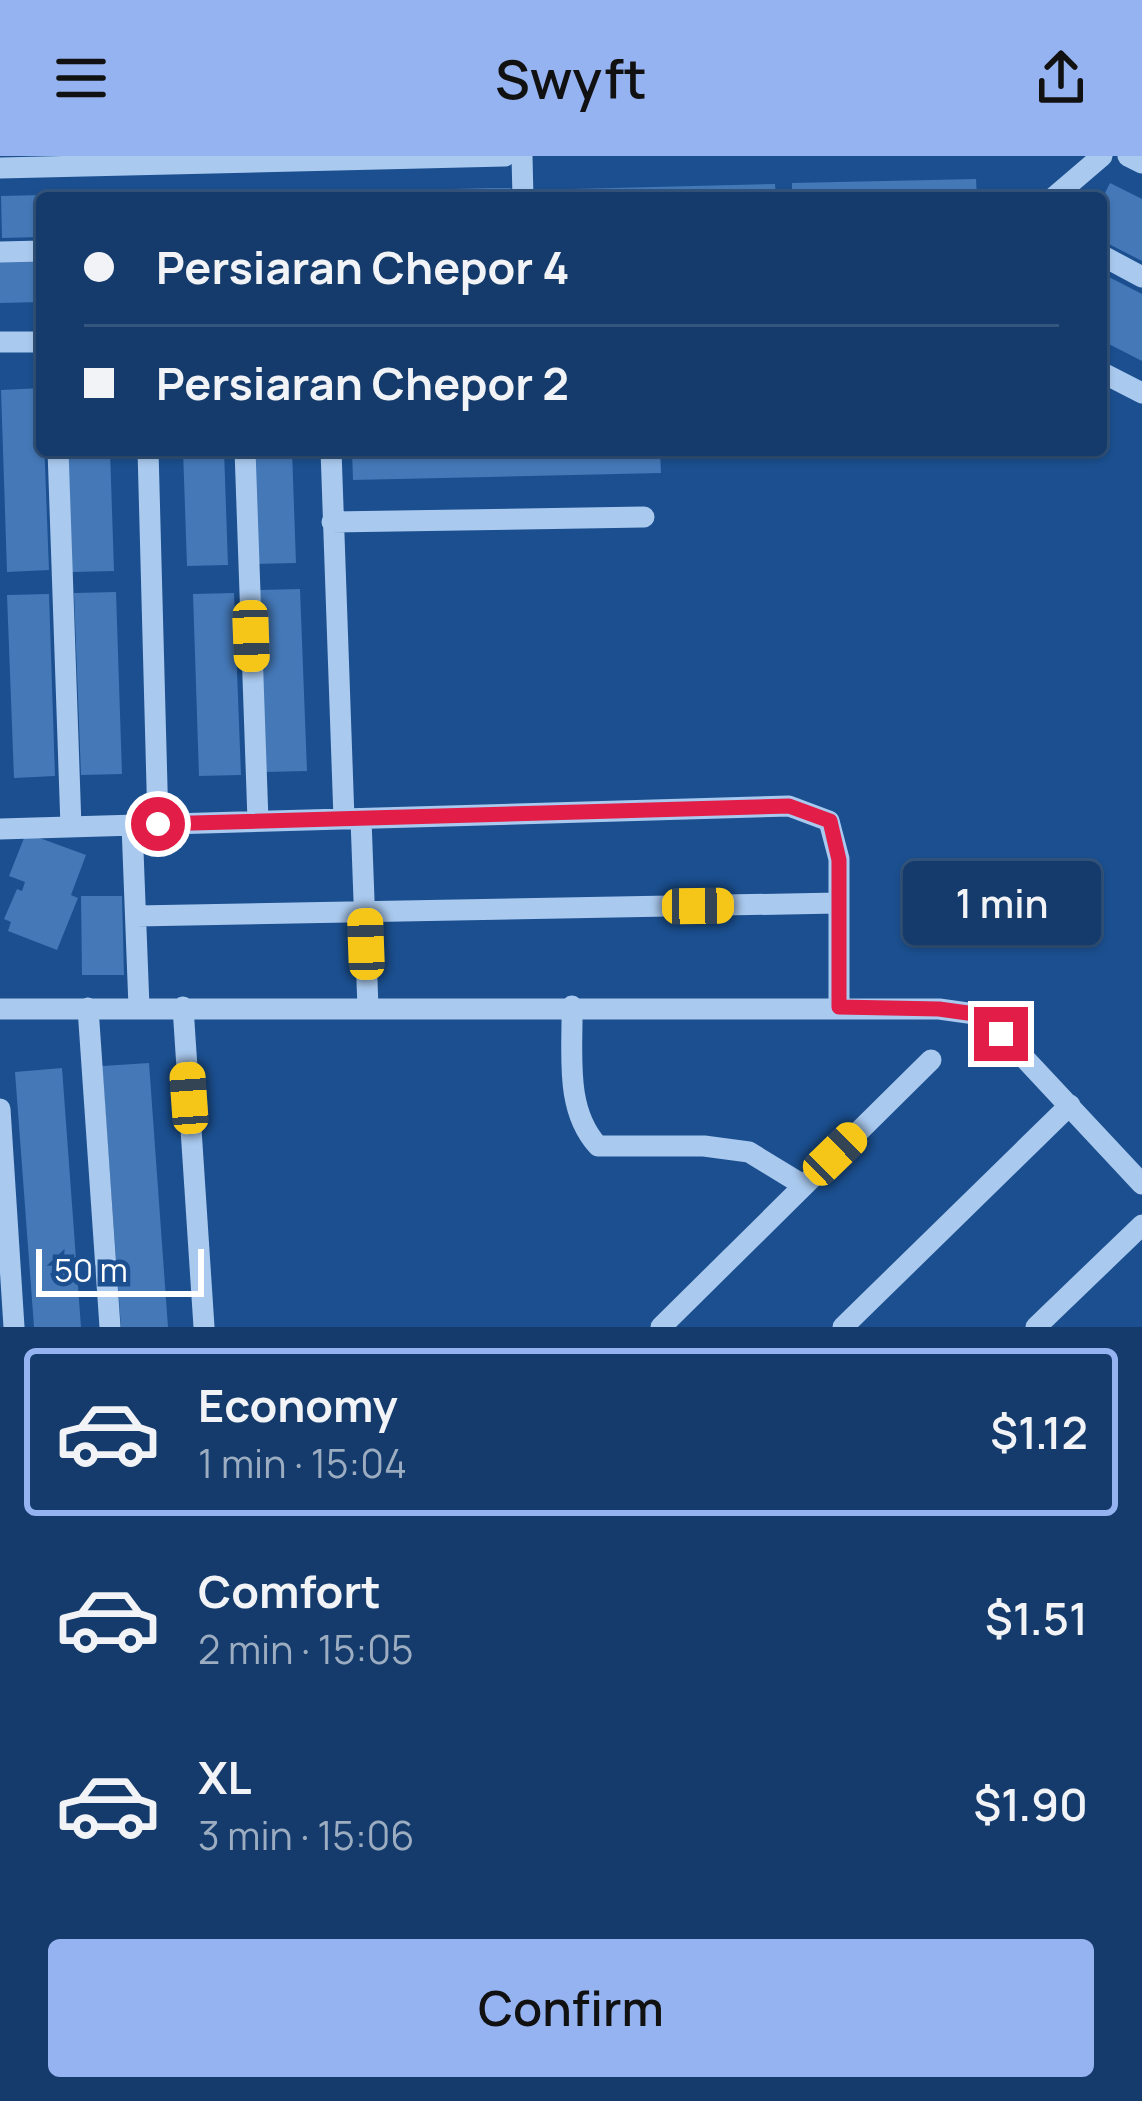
<!DOCTYPE html>
<meta charset="utf-8">
<style>
:root{--surface:#143b6b;--page:#1d4271;--text:#f1f3f6;--muted:#9dadc1;--line:#33557e;--accent:#95b2f1}
body{margin:0;font-family:Manrope,sans-serif;background:var(--page);color:var(--text);height:100vh;display:flex;flex-direction:column;font-size:45px;white-space:nowrap}
*{box-sizing:border-box;margin:0}
p{font-size:39px;color:var(--muted)}
.icon{flex:none;width:66px;height:66px;fill:none;stroke:currentColor;stroke-width:2;stroke-linecap:round;stroke-linejoin:round}
.map{position:relative;height:1171px;overflow:hidden}
.drawer{display:flex;flex-direction:column;background:var(--surface);flex:1}
.drawer>*{flex:none}
.hud{position:absolute;left:36px;top:36px;width:1071px;height:264px;border-radius:12px;box-shadow:0 3px 9px #0004,0 0 0 3px var(--line);display:grid;align-content:center;height:264px;padding:0 48px;background:var(--surface)}
.scale{position:absolute;left:36px;bottom:30px;width:168px;box-sizing:border-box;padding-left:12px;border:6px solid #fff;border-top:0;font-size:33px;line-height:42px;white-space:nowrap;color:#fff;-webkit-text-stroke:9px #1b4f8f;paint-order:stroke}
.end{position:absolute;width:54px;height:54px;margin:-27px;border:15px solid #e11d48;background:#fff;box-shadow:0 0 0 6px #fff}
.from{border-radius:50%}
.bubble{position:absolute;height:84px;border-radius:12px;background:var(--surface);box-shadow:0 3px 9px #0004,0 0 0 3px var(--line);font-size:39px;font-weight:600;line-height:84px;text-align:center}
.car{position:absolute;width:36px;height:72px;margin:-36px -18px;border-radius:15px;box-shadow:0 0 9px 3px #0007;background:linear-gradient(#f5c518 24%,#345 0 40%,#f5c518 0 76%,#345 0 86%,#f5c518 0)}
.hud b{display:flex;align-items:center;gap:42px;height:114px;font-size:45px}
.hud b+b{border-top:3px solid var(--line)}
.hud i{width:30px;height:30px;background:var(--text)}
ul{padding:21px 0 0;list-style:none}
li{display:flex;align-items:center;gap:36px;height:168px;margin:0 24px 18px;padding:0 24px;border:6px solid transparent;border-radius:12px}
li div{flex:1}
li b{display:block;font-size:45px}
li em{font-style:normal;font-weight:600}
li.on{border-color:var(--accent)}
li>.icon{width:108px;height:108px;stroke-width:1.5}
.button{display:flex;gap:24px;margin-top:auto;padding:24px 48px}
.button a{flex:1;height:138px;border-radius:12px;background:var(--accent);color:#111;font-size:48px;font-weight:600;line-height:138px;text-align:center}
header{display:flex;justify-content:space-between;align-items:center;height:156px;padding:0 48px;background:var(--accent);color:#111;font-size:54px;font-weight:600}
.map>svg:first-child{display:block}
</style>
<header><svg class="icon" aria-label="menu" viewBox="0 0 24 24"><path d="M4 6h16M4 12h16M4 18h16"/></svg>Swyft<svg class="icon" aria-label="share" viewBox="0 0 24 24"><path d="M12 15V3M7 8l5-5 5 5M5 13v7h14v-7"/></svg></header>
<div class="map">
<svg width="1142" height="1171" viewBox="0 0 1142 1171">
<rect width="100%" height="100%" fill="#1b4f8f"/>
<path fill="#4478b7" d="M976,23L977,42H792V27Z
M1110,27L1142,43V105L1101,84V45Z
M775,28L776,42H531V34Z
M490,32H511L512,42H267V38Z
M246,35V42H100V38Z
M42,39V81L2,82L1,40Z
M0,105H42V146L0,147Z
M1101,117L1142,138V205L1101,184Z
M42,232L49,414L7,416L1,234Z
M68,294H110L114,415L72,416Z
M183,294H224L228,409L187,410Z
M250,294H292L296,407L254,408Z
M352,294H660L661,317L353,324Z
M300,433L307,615L265,616L259,434Z
M116,436L122,618L81,619L74,437Z
M234,437L241,619L199,620L193,438Z
M49,438L55,620L14,622L7,439Z
M26,677L86,699L71,739L78,742L57,794L8,775L11,766L4,763L17,733L22,735L25,726L9,720Z
M81,740H122L124,819H82Z
M149,907L168,1171H121L102,910Z
M62,912L81,1171H34L15,916Z"/>
<g fill="none" stroke-linecap="round" stroke-linejoin="round">
<path stroke="#a9c9ee" stroke-width="21" d="M522,0L523,42
M1128,0L1142,7
M0,12L505,0
M1053,42L1102,0
M0,96L42,95
M1101,99L1142,121
M0,186H42
M1101,216L1142,237
M58,294L71,671
M148,294L158,668
M245,294L258,665
M331,294L344,663
M332,366L644,361
M361,663L368,852
M132,669L139,851
M0,673L789,650L829,665L839,703V852
M136,760L838,747
M572,850C573,897 564,953 598,990H704L749,996L803,1029
M183,851L204,1171
M88,852L110,1171
M0,853H939L975,858L1001,877L1142,1028
M0,953L14,1171
M661,1171L931,904
M843,1171L1070,949
M1036,1171L1142,1069"/>
</g>
<g fill="none" stroke-linecap="round" stroke-linejoin="round">
<path stroke="#e11d48" stroke-width="15" d="M158,668L789,650L830,665L839,704V851L939,853L975,858L1001,878"/>
</g>
</svg>
<div class="scale">50 m</div>
<i class="end from" style="left:158px;top:668px"></i>
<i class="end" style="left:1001px;top:878px"></i>
<div class="bubble" style="left:903px;top:705px;width:198px">1 min</div>
<i class="car" style="left:251px;top:480px;rotate:178deg"></i>
<i class="car" style="left:698px;top:750px;rotate:89deg"></i>
<i class="car" style="left:366px;top:788px;rotate:358deg"></i>
<i class="car" style="left:189px;top:942px;rotate:356deg"></i>
<i class="car" style="left:835px;top:998px;rotate:46deg"></i>
<div class="hud">
<b><i class="from"></i>Persiaran Chepor 4</b>
<b><i></i>Persiaran Chepor 2</b>
</div>
</div>
<section class="drawer">
<ul>
<li class="on"><svg class="icon" aria-label="car" viewBox="0 0 24 24"><path d="M5 17H2v-5l4-1 3-4h7l3 4 3 1v5h-3M9 17h6M6 11h13"/><circle cx="7" cy="17" r="2"/><circle cx="17" cy="17" r="2"/></svg><div><b>Economy</b><p>1 min · 15:04</p></div><em>$1.12</em></li>
<li><svg class="icon" aria-label="car" viewBox="0 0 24 24"><path d="M5 17H2v-5l4-1 3-4h7l3 4 3 1v5h-3M9 17h6M6 11h13"/><circle cx="7" cy="17" r="2"/><circle cx="17" cy="17" r="2"/></svg><div><b>Comfort</b><p>2 min · 15:05</p></div><em>$1.51</em></li>
<li><svg class="icon" aria-label="car" viewBox="0 0 24 24"><path d="M5 17H2v-5l4-1 3-4h7l3 4 3 1v5h-3M9 17h6M6 11h13"/><circle cx="7" cy="17" r="2"/><circle cx="17" cy="17" r="2"/></svg><div><b>XL</b><p>3 min · 15:06</p></div><em>$1.90</em></li>
</ul>
<div class="button"><a>Confirm</a></div>
</section>
